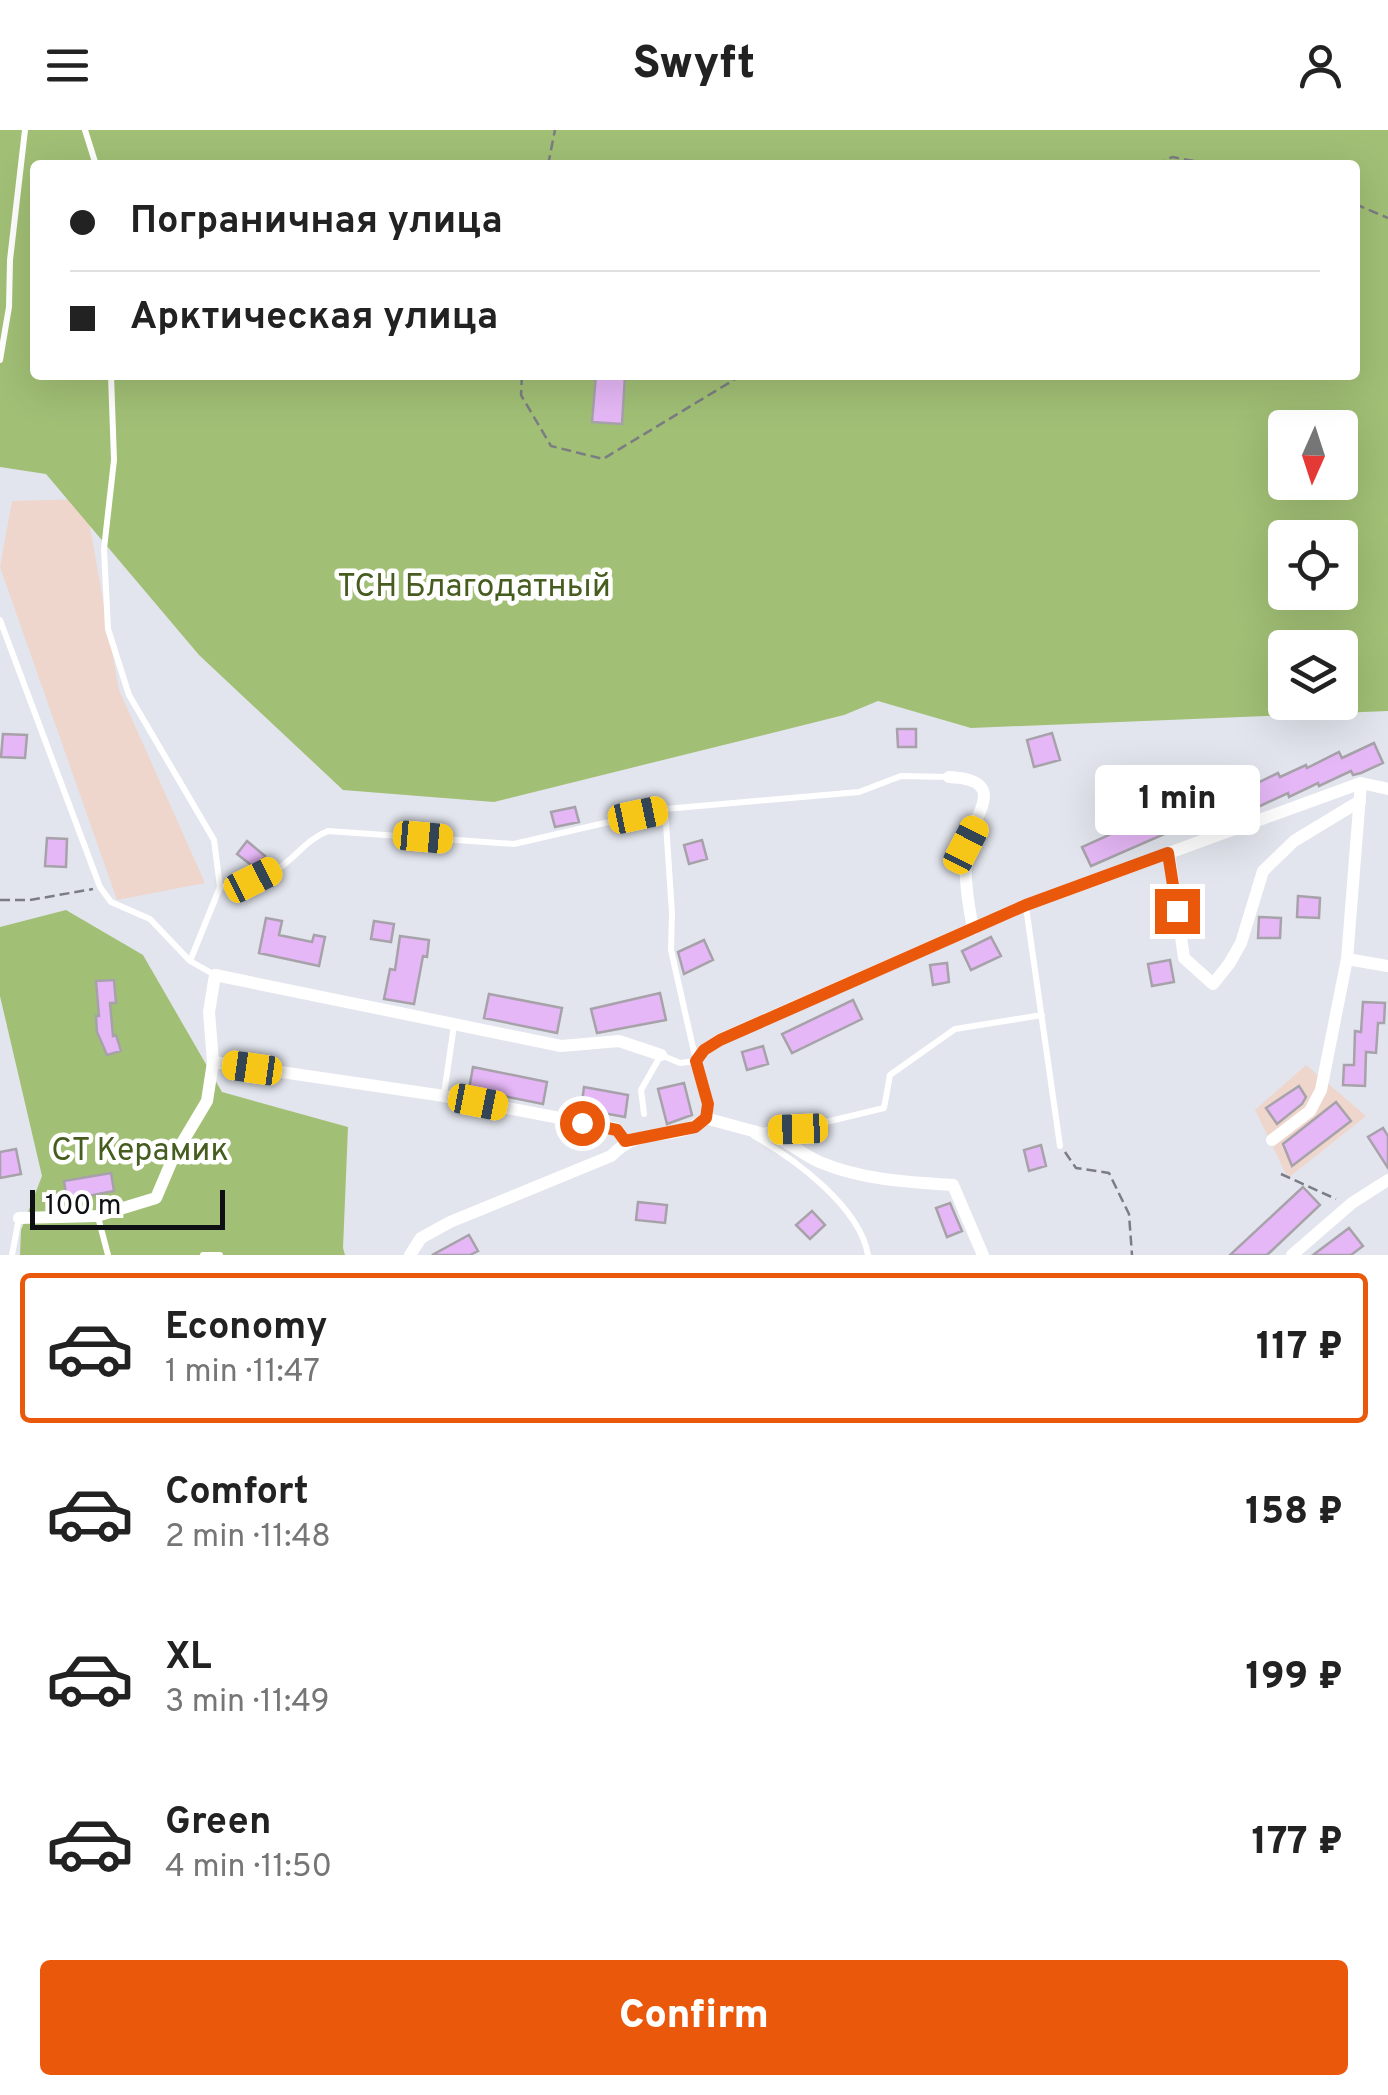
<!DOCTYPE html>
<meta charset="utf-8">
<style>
:root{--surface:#fff;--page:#f2f2f2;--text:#222;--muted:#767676;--line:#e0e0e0;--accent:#ea580c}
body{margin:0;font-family:Overpass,sans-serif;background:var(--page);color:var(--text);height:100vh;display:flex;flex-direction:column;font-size:38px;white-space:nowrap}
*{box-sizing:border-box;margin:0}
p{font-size:32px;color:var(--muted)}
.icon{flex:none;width:55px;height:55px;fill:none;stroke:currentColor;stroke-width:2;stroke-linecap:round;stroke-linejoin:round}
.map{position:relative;height:1125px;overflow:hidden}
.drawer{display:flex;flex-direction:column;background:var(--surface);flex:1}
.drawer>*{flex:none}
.guide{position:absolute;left:30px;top:30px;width:1330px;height:220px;border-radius:10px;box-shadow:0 10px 40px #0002;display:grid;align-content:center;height:220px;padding:0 40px;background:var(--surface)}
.needle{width:65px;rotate:183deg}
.controls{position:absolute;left:1268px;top:280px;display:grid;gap:20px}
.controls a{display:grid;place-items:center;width:90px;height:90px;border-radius:10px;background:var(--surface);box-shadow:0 10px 40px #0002;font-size:50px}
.scale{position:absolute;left:30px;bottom:25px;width:195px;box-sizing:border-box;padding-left:10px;border:5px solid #0f1013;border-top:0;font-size:28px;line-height:35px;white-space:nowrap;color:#0f1013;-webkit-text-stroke:8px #fff;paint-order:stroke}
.end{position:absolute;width:45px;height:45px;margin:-22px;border:12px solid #ea580c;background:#fff;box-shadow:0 0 0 5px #fff}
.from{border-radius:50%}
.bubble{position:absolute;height:70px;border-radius:10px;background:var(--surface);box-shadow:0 10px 40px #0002;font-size:32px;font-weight:800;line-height:70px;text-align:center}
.car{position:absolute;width:30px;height:60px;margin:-30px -15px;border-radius:12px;box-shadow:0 0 8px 2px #0007;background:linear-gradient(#f5c518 24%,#345 0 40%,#f5c518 0 76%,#345 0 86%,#f5c518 0)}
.guide b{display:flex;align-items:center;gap:35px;height:95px;font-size:38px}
.guide b+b{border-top:2px solid var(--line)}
.guide i{width:25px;height:25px;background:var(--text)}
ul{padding:18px 0 0;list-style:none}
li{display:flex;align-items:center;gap:30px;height:150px;margin:0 20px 15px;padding:0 20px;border:5px solid transparent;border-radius:10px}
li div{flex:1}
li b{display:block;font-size:38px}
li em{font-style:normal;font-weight:800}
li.active{border-color:var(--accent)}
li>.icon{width:90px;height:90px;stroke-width:1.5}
.primary-button{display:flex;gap:20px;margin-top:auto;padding:20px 40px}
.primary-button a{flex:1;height:115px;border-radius:10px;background:var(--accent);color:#fff;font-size:40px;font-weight:800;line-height:115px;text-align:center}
header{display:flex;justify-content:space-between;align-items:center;height:130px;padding:0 40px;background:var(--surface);font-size:45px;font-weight:800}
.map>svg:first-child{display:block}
</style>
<header><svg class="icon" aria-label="menu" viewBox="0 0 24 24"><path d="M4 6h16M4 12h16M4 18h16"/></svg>Swyft<svg class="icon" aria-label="person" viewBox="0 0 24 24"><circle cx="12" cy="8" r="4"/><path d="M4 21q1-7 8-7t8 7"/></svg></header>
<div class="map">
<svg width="1388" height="1125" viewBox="0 0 1388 1125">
<rect width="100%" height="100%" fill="#e2e5ed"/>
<path fill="#eed6cc" d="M85,369L119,560L205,753L117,770L0,437L12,371Z
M1306,935L1366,986L1288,1048L1255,980Z"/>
<path fill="#a1bf75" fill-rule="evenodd" d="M0,0H1388V581L971,598L878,571L844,585L494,672L343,660L199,525L46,344L0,337ZM35,35H1355V245H35ZM1285,298H1340V352H1285ZM1285,408H1340V462H1285ZM1285,518H1340V572H1285Z
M66,780L143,825L222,962L348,997L343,1118L345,1125H20L21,1100L42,1046L0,866V797Z"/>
<path fill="#e5b7f6" stroke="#a7a2a9" stroke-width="2.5" d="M596,245H625L622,294L592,292Z
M897,599H916V617H898Z
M1052,603L1060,630L1034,637L1027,610Z
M3,604L27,605L25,628L1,627Z
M1374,613L1383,633L1361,643L1353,645L1351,641L1319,656L1318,653L1289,667L1288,663L1258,677L1255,670L1189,698L1187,694L1091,736L1082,717L1175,675L1177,679L1244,652L1247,658L1278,643L1280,647L1306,635L1307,638L1339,622L1342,628Z
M575,677L579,692L555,697L551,682Z
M47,708L67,709L66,737L45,736Z
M702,710L707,729L689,734L684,715Z
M247,711L265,726L255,738L237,724Z
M1298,766L1320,768L1319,788L1297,787Z
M1259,787L1281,788L1280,808H1258Z
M266,788L282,791L279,805L312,812L314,805L325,807L319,836L259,823Z
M374,791L394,794L391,812L371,809Z
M400,806L429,810L427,827L423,826L414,874L384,869L390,839L395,840Z
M991,807L1001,826L971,840L962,821Z
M704,810L713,830L684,844L678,822Z
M1170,830L1174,852L1152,856L1148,834Z
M947,833L949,852L933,855L930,835Z
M114,850L116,873H110L113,906L116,905L121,921L107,925L97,902L96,886H99L96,851Z
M660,863L666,890L597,903L591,879Z
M489,864L562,878L557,903L484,888Z
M853,870L862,889L792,923L782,904Z
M1363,872L1385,873L1384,893H1378L1376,923L1366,922L1365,956L1343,955L1344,935H1354L1355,901L1361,902Z
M763,916L768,934L747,940L742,922Z
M473,937L547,952L543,974L469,959Z
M684,953L692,985L667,994L658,959Z
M1299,956L1306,967L1302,974L1277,994L1266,978Z
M584,957L628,965L625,987L581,979Z
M1336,972L1351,991L1292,1036L1283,1014Z
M1383,998L1388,1006V1038L1368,1007Z
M1041,1015L1046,1036L1029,1041L1024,1020Z
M16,1019L21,1044L0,1048V1022Z
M111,1043L114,1061L67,1070L64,1051Z
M1303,1057L1320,1075L1267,1125H1230Z
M638,1072L667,1075L665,1093L636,1090Z
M950,1073L962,1101L947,1107L936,1078Z
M812,1081L825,1095L810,1109L796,1095Z
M1349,1098L1363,1116L1351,1125H1313Z
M469,1105L478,1121L470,1125H432Z"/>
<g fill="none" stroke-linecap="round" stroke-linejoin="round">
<path stroke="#7b7d82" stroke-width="2.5" stroke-dasharray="10 5" stroke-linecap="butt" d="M548,35L555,0
M1156,35L1172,27L1217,35
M1355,74L1388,88
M522,245L521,265L551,316L603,329L742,245
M0,770H30L93,759
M1065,1022L1076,1038L1109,1043L1129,1084L1132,1125
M1281,1044L1336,1069"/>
<path stroke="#fff" stroke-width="6" d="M85,0L96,35
M0,230L9,177L10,130L25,0
M111,245L114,330L104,419L108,499L129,565L214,710L220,757
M0,490L100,757L111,772L150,789L190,831
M1026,777L1060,1016
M215,845L190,831L220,757C242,753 263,749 282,736C298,724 309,708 328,701L514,714L665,679L859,662L901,646L948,647
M444,964L454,895
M644,984L641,960L661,925L680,933L696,931L671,820L672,783L665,679
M766,1000L797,999L884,978L890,945L955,899L1042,885
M754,1006C795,1029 860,1077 868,1125
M98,1087L108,1125
M12,1125L19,1088
M203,1125H220"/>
<path stroke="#fff" stroke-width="12" d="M949,647C1014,650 969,689 966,720C964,747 968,772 973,799
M1169,723L1184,828L1213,854L1229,834L1241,813L1263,741L1294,711L1360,671
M1347,829L1388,836
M213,932L444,966L617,999L625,1011
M706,988C729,995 751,1000 774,1007C791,1012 805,1027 822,1033C863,1050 909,1052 953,1055L983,1125
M1272,1010L1310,981L1321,960L1347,829L1361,653
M19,1088L97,1086L156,1068L173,1028L207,971L213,932L209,882L215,845L561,916L619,911L661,925
M410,1125L421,1108L450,1092L611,1026C643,993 673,1015 706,988L708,974L696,931L704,920L719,910L1026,775L1361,653L1388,659
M1292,1125L1352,1073L1388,1050"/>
</g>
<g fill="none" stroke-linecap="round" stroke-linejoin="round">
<path stroke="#ea580c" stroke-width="12" d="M582,993L617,1000L625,1011L695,997L706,988L708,974L696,931L704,920L720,910L1026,775L1168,723L1177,781"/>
</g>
<g text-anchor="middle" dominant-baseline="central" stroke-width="9" stroke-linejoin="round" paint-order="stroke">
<g font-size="32" fill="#465d1f" stroke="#fff">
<text x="474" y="458">ТСН Благодатный</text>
<text x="140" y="1022">СТ Керамик</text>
</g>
</g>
</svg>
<div class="controls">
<a><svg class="needle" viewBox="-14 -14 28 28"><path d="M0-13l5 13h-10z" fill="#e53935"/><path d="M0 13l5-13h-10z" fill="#767676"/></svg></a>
<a><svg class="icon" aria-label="locate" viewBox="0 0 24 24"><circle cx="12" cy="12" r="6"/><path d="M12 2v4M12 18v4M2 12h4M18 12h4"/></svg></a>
<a><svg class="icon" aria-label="layers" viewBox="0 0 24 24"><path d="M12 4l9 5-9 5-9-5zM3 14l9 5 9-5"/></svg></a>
</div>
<div class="scale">100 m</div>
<i class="end from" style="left:582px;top:993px"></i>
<i class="end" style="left:1177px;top:781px"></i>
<div class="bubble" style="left:1095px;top:635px;width:165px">1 min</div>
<i class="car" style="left:638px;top:685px;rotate:78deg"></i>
<i class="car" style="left:423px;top:707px;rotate:95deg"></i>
<i class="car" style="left:966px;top:715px;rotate:27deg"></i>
<i class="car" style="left:253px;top:750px;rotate:63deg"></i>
<i class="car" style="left:252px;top:938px;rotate:278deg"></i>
<i class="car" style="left:478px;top:972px;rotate:101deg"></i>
<i class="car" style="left:798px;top:999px;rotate:268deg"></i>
<div class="guide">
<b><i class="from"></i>Пограничная улица</b>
<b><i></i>Арктическая улица</b>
</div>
</div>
<section class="drawer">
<ul>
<li class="active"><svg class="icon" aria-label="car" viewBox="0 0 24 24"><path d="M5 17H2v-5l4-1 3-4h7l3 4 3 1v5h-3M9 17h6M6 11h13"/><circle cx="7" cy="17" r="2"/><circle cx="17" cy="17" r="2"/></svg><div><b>Economy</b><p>1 min · 11:47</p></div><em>117 ₽</em></li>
<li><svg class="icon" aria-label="car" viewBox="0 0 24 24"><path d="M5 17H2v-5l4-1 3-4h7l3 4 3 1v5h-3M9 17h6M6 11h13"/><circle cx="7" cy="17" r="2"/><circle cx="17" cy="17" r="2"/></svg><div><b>Comfort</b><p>2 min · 11:48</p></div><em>158 ₽</em></li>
<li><svg class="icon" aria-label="car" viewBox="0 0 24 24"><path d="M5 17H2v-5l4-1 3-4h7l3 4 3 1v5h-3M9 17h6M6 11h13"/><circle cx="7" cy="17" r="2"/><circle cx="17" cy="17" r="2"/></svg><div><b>XL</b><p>3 min · 11:49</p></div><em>199 ₽</em></li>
<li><svg class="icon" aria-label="car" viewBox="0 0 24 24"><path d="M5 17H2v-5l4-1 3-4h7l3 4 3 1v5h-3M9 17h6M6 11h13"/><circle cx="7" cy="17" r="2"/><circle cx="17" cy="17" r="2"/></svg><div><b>Green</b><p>4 min · 11:50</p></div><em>177 ₽</em></li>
</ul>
<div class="primary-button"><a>Confirm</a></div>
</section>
